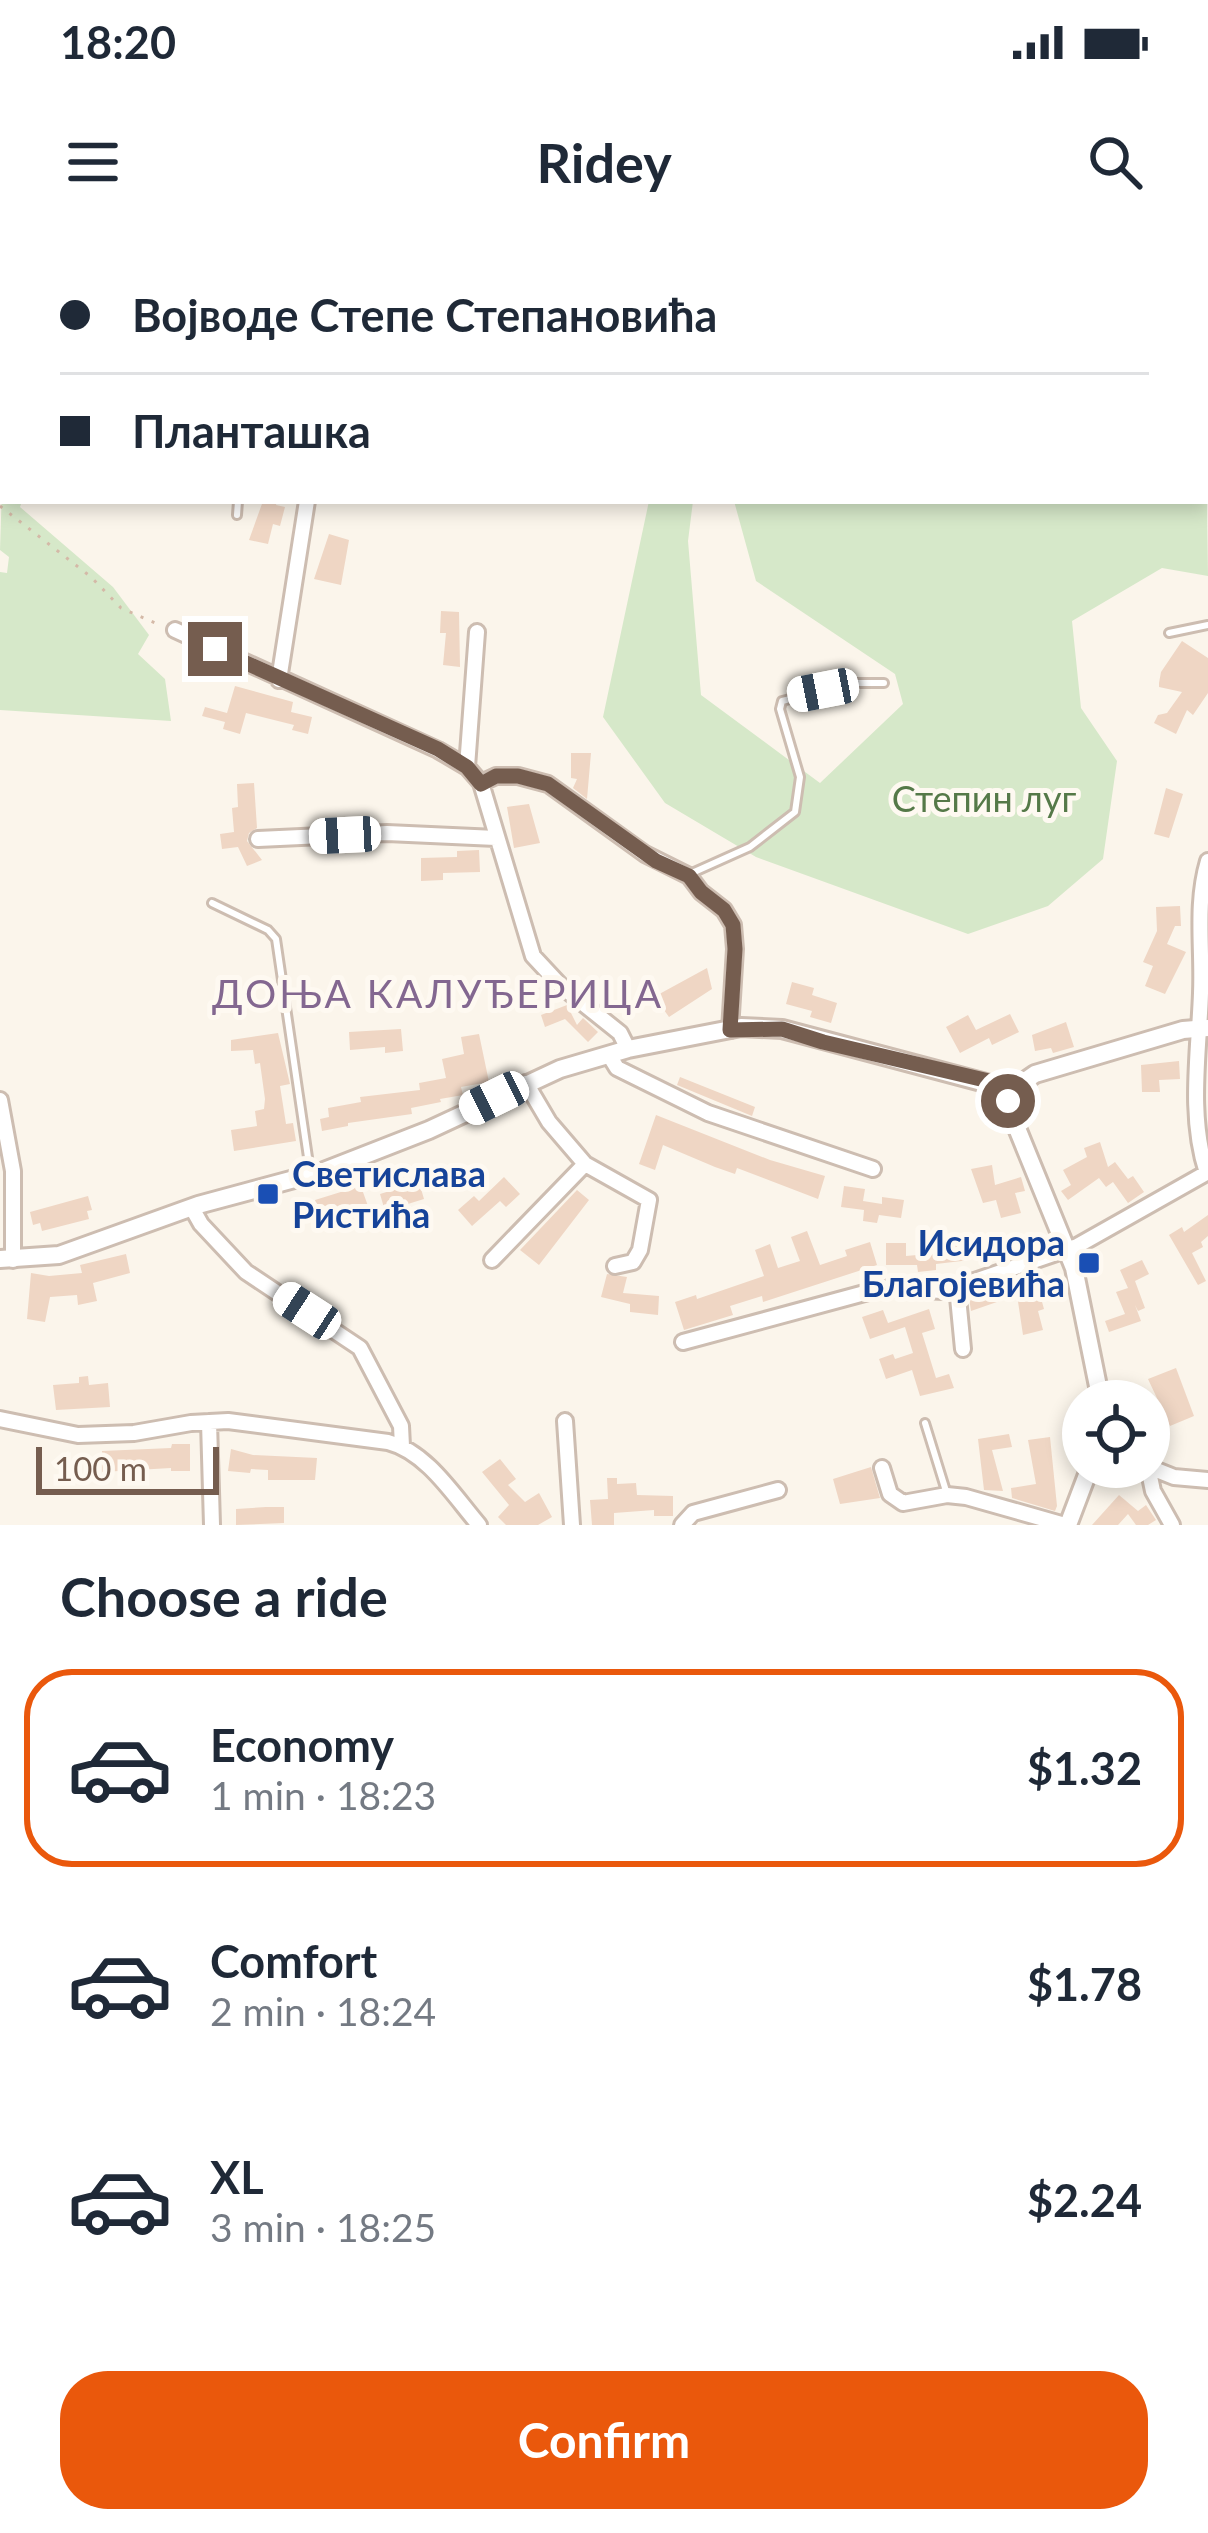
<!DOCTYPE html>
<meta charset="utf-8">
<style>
:root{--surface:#fff;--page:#f6f6f7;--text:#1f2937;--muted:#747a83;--line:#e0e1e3;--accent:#ea580c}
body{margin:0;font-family:Lato,sans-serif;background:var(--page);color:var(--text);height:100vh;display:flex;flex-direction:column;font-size:45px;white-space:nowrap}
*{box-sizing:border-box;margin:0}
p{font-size:39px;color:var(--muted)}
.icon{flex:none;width:66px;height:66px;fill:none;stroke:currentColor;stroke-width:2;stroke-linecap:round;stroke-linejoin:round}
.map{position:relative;height:1285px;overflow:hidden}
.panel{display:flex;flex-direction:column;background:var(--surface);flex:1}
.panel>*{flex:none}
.guide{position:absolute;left:0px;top:0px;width:1209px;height:264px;box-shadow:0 6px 18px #0003;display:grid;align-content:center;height:264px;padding:0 60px;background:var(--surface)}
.tools{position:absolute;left:1062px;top:1140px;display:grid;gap:24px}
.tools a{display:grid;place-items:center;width:108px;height:108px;border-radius:50%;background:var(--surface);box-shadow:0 6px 18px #0003;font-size:60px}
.scale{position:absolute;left:36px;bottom:30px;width:183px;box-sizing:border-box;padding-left:12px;border:6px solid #755d4f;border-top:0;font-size:33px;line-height:42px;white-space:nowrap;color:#755d4f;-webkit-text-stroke:9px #fef9f1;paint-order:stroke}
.end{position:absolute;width:54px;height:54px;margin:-27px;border:15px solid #755d4f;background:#fff;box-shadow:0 0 0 6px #fff}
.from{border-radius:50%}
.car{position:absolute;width:36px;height:72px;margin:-36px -18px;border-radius:15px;box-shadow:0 0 9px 3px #0007;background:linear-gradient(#fff 24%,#345 0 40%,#fff 0 76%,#345 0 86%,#fff 0)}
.guide b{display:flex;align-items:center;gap:42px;height:114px;font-size:45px}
.guide b+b{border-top:3px solid var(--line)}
.guide i{width:30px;height:30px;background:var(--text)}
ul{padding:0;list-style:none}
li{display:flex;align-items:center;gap:36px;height:198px;margin:0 24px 18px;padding:0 36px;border:6px solid transparent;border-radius:48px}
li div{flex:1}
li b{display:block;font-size:45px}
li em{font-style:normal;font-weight:700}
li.current{border-color:var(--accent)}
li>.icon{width:108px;height:108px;stroke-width:1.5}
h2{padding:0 60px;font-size:54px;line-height:144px}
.primary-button{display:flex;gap:24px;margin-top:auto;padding:24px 60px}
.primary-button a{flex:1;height:138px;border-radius:48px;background:var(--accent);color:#fff;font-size:48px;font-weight:700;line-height:138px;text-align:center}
.status{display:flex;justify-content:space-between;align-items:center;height:84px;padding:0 60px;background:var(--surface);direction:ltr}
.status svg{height:33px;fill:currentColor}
header{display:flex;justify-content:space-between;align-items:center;height:156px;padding:0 60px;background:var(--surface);font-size:54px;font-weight:700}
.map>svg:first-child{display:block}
</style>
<div class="status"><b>18:20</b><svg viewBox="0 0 49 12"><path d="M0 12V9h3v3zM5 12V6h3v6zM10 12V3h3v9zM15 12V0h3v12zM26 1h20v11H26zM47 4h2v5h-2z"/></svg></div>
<header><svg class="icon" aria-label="menu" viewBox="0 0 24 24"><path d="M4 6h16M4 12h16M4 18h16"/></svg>Ridey<svg class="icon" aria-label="search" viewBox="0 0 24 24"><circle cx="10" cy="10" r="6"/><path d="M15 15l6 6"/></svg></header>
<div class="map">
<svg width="1208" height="1285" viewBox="0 0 1208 1285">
<rect width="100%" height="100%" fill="#fbf5eb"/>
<path fill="#d6e8c9" d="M249,0H765L769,3H248Z
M1206,199L1208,336L1162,328L1072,381L1081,468L1117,521L1103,619L1048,666L968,694L756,617L665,563L603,477L649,261H693L688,301L701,455L820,543L903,464L895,434L756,341L734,261H1206Z
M3,215V261H22L20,267L113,347L149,395L138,414L165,439L171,481L0,470V332L7,333L9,317L0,310Z"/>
<path fill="#efd6c4" d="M263,261H277L276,265L285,267L280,286L273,284L268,304L249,300Z
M329,294L349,300L341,345L314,339Z
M441,371L459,372L460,427L443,425L446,393H440Z
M1182,401L1208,418V453L1193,475L1187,470L1176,494L1154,483L1158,475L1167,473L1182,452L1159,447V443L1161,432Z
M235,446L293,462L291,472L312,477L308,494L292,490L294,485L246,473L240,494L223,489L225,482L202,476L205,467L227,473Z
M571,513H591L587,559L573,548L577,539L571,538Z
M254,543L257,588L249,593L247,601L262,620L247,626L238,607L222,609L220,594L234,592L232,568L238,567L237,544Z
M1166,548L1183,554L1169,598L1154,594Z
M529,564L540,603L514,608L507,567Z
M479,610L480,632L443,633V640L421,641V618L457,617V611Z
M1180,666L1181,686H1175L1167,704L1186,712L1165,754L1145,746L1153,726L1143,722L1157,691L1156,667Z
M707,728L712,749L669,777L664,770L661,772L652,758Z
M792,742L814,748L812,755L837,763L831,783L810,777L812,771L786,764Z
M567,765L577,785L583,778L598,792L588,802L565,779L545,787L541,775Z
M1010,774L1019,792L992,805L989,798L960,813L946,787L968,775L976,790Z
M1066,782L1074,807L1053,813L1051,808L1035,811L1032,795Z
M401,789L403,811L385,813V807L350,810L349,792Z
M278,793L290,844L280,846L286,884L293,883L296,901L234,911L231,890L257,886L255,871L264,869L265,859L260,823L255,824L253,810L231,811V800Z
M479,794L489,842L461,847L463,855L440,859L441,862L411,868L412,874L348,883V886L322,891L320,879L329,877L328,868L361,862L360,857L420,850L419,843L446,838L442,819L464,814L461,797Z
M1179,821L1180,839L1159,840L1160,852H1142L1141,825Z
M680,837L755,867L752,876L677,845Z
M656,875L770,920L825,936L818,959L737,928L735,934L715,927L663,905L655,930L639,924Z
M1100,902L1108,927L1115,922L1128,939L1133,936L1144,952L1128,963L1113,942L1106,947L1099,938L1068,960L1061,951L1071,945L1063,930L1087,917L1084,908Z
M992,925L995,945L1021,937L1025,951L1015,953L1021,973L1001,978L996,960L983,963L971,929Z
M504,937L520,954L506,967L500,961L472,986L458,970L474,956L479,961Z
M359,941L368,966L320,977L315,960L344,951L343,946Z
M419,942L424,959L385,971L380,954Z
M844,946L865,949L863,961L882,964V957L904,960L901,978L879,975L877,983L863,981L864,970L841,967Z
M577,950L589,960L539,1025L520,1010Z
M88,956L92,970L87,971L89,979L42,991L40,983L33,985L30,972Z
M1208,975V996L1201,1002L1203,1007L1192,1013L1206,1041L1198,1045L1169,995L1182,987L1184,992Z
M807,991L820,1025L847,1016L845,1010L870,1002L877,1025L763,1062L762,1056L730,1066L733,1075L684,1090L675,1062L696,1055L697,1059L764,1036L755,1010L770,1004L778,1028L800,1021L791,997Z
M968,998L970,1020L936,1024V1030L918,1032L917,1025H886V1003H906V1016L950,1012L949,1000Z
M126,1014L130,1033L93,1043L97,1061L78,1065L77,1055L50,1057L45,1082L27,1079L31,1033L49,1036L82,1033L80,1025Z
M1142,1020L1149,1034L1135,1041L1145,1068L1138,1071L1135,1065L1141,1081L1109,1092L1105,1081L1125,1074L1116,1052L1128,1048L1120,1030Z
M607,1034L627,1037L623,1053L659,1056L658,1075L630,1072V1064L601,1057Z
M1021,1037L1027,1055L1039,1051L1044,1069L1038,1071L1043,1090L1023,1095L1017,1055L971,1071L969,1058Z
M929,1069L935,1089L922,1093L936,1138L949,1134L954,1148L920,1156L912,1130L886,1139L879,1119L893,1114L895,1119L913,1113L905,1087L870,1099L862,1077L883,1070L888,1083Z
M1176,1128L1194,1176L1170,1186L1148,1139Z
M88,1136L89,1145L108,1143L110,1167L56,1170L53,1145L79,1143V1137Z
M1009,1194L1012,1207L992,1210L1003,1251L984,1250L978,1199Z
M1050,1197L1057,1266L1055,1271L1012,1258L1011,1248L1036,1244L1028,1200Z
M172,1204H190V1231H171V1228L102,1232V1211L171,1208Z
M231,1209L253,1215L317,1218L315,1240H268V1230L251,1229L250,1233L228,1231Z
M500,1219L516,1239L508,1245L525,1262L539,1253L552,1277L538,1285H506L498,1277L509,1265L482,1232Z
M871,1227L880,1258L840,1264L833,1239Z
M607,1238H617V1244L636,1243L637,1255L673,1256V1276H654V1270L614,1273V1285H592L590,1260L608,1259Z
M1119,1255L1138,1271L1146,1265L1156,1280L1148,1285H1136L1128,1274L1118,1285H1092Z
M266,1267H284V1283L236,1285V1269Z"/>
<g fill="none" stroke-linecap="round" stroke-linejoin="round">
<g stroke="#cdbdb1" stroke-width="12">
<path id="service" d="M237,275L238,261
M1169,393L1208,385
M692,633L750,607L795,572L800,537L780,469L782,461L857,443H884
M212,663L268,690L276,699L310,931
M925,1183L946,1251"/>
</g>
<g stroke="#cdbdb1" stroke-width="20">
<path id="minor" d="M726,0L730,3
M1206,82L1208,80
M1206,198L1208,204
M175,390L438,510L467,527L481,543L533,716L560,745L620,793L628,809
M279,440L307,261
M467,527L477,392
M481,543L496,536H518L548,544L645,614L689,636L701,652L724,670L733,685L735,709L730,790
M258,599L387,593L496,598
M609,815L617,828L708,873L873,929
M526,843L549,882L585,924L649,960L640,1010L633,1022L615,1026
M0,860L13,931V1020
M1207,933C1188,876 1199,811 1201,753C1203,708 1195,665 1208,621
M192,968L201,984L246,1032L360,1108L401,1186L402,1206
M492,1020L585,924
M957,1047L963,1109
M683,1102L883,1048L944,1051L957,1047L1077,1006L1208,932
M0,1179L78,1195L134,1193L191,1183L228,1181L388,1202C427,1212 454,1256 479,1285
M565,1181L572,1285
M209,1182L212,1285
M1148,1227L1153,1251L1172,1285
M1149,1227L1174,1237L1208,1240
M882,1228L890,1254L903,1263L947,1255L966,1257L1065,1285
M682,1285L693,1273L778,1250"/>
</g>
<g stroke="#cdbdb1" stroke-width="22">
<path id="tertiary" d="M1012,850L1010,871L1074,1028L1101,1161
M1012,850L1035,834L1183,790L1208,788
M0,1019L59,1015L198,965L324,931L429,890L560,829L628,809L741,787L782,789L1012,850
M1068,1285L1090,1227"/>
</g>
<path stroke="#d4b9a7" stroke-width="3" stroke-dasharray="3 9" stroke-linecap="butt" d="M172,3V0
M0,266L91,337L121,368L162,386"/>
<use href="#service" stroke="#fff" stroke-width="6"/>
<use href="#minor" stroke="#fff" stroke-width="14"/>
<use href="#tertiary" stroke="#fff" stroke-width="16"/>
</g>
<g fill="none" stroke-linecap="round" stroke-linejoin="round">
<path stroke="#755d4f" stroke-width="15" d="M215,409L438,509L467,527L481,544L496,536H518L548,544L656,621L689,636L701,652L724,670L733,685L735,709L730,790L782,789L823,802L989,841L1012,850L1008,861"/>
</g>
<g fill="#1a4fb4" stroke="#fef9f1" stroke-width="4.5">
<rect x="256" y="942" width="24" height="24" rx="6"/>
<rect x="1077" y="1011" width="24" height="24" rx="6"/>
</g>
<g text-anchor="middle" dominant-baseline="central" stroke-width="10" stroke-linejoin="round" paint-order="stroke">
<g font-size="36" fill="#557948" stroke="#fef9f1">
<text x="984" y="558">Степин луг</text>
</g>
<g font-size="36" font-weight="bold" fill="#164399" stroke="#fef9f1" text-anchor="start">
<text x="292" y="933">Светислава<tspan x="292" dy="41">Ристића</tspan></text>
<text x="1065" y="1002" text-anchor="end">Исидора<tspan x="1065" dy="41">Благојевића</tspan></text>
</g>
<g font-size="39" letter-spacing="3" fill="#836790" stroke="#fef9f1">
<text x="438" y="753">ДОЊА КАЛУЂЕРИЦА</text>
</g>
</g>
</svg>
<div class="tools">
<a><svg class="icon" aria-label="locate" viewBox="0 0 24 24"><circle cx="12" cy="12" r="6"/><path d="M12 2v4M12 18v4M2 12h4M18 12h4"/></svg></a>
</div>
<div class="scale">100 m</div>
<i class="end from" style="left:1008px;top:861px"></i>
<i class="end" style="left:215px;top:409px"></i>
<i class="car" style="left:823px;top:450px;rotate:259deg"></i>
<i class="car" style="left:345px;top:595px;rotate:267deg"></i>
<i class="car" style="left:494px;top:858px;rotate:244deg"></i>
<i class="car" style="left:307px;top:1071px;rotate:303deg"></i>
<div class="guide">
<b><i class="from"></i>Војводе Степе Степановића</b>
<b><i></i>Планташка</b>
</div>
</div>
<section class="panel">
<h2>Choose a ride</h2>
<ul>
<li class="current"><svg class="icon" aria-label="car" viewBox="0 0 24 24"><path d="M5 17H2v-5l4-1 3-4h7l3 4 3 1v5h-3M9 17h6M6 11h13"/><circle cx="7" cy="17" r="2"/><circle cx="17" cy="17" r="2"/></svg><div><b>Economy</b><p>1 min · 18:23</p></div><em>$1.32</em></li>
<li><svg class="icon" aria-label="car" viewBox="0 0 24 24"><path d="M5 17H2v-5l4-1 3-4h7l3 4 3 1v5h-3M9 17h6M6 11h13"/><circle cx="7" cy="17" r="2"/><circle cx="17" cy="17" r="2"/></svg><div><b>Comfort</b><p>2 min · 18:24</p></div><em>$1.78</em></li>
<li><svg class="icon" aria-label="car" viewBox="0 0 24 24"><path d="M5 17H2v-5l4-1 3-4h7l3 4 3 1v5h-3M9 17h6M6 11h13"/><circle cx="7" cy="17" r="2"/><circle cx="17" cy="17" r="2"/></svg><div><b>XL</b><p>3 min · 18:25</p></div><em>$2.24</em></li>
</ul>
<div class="primary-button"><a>Confirm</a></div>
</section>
